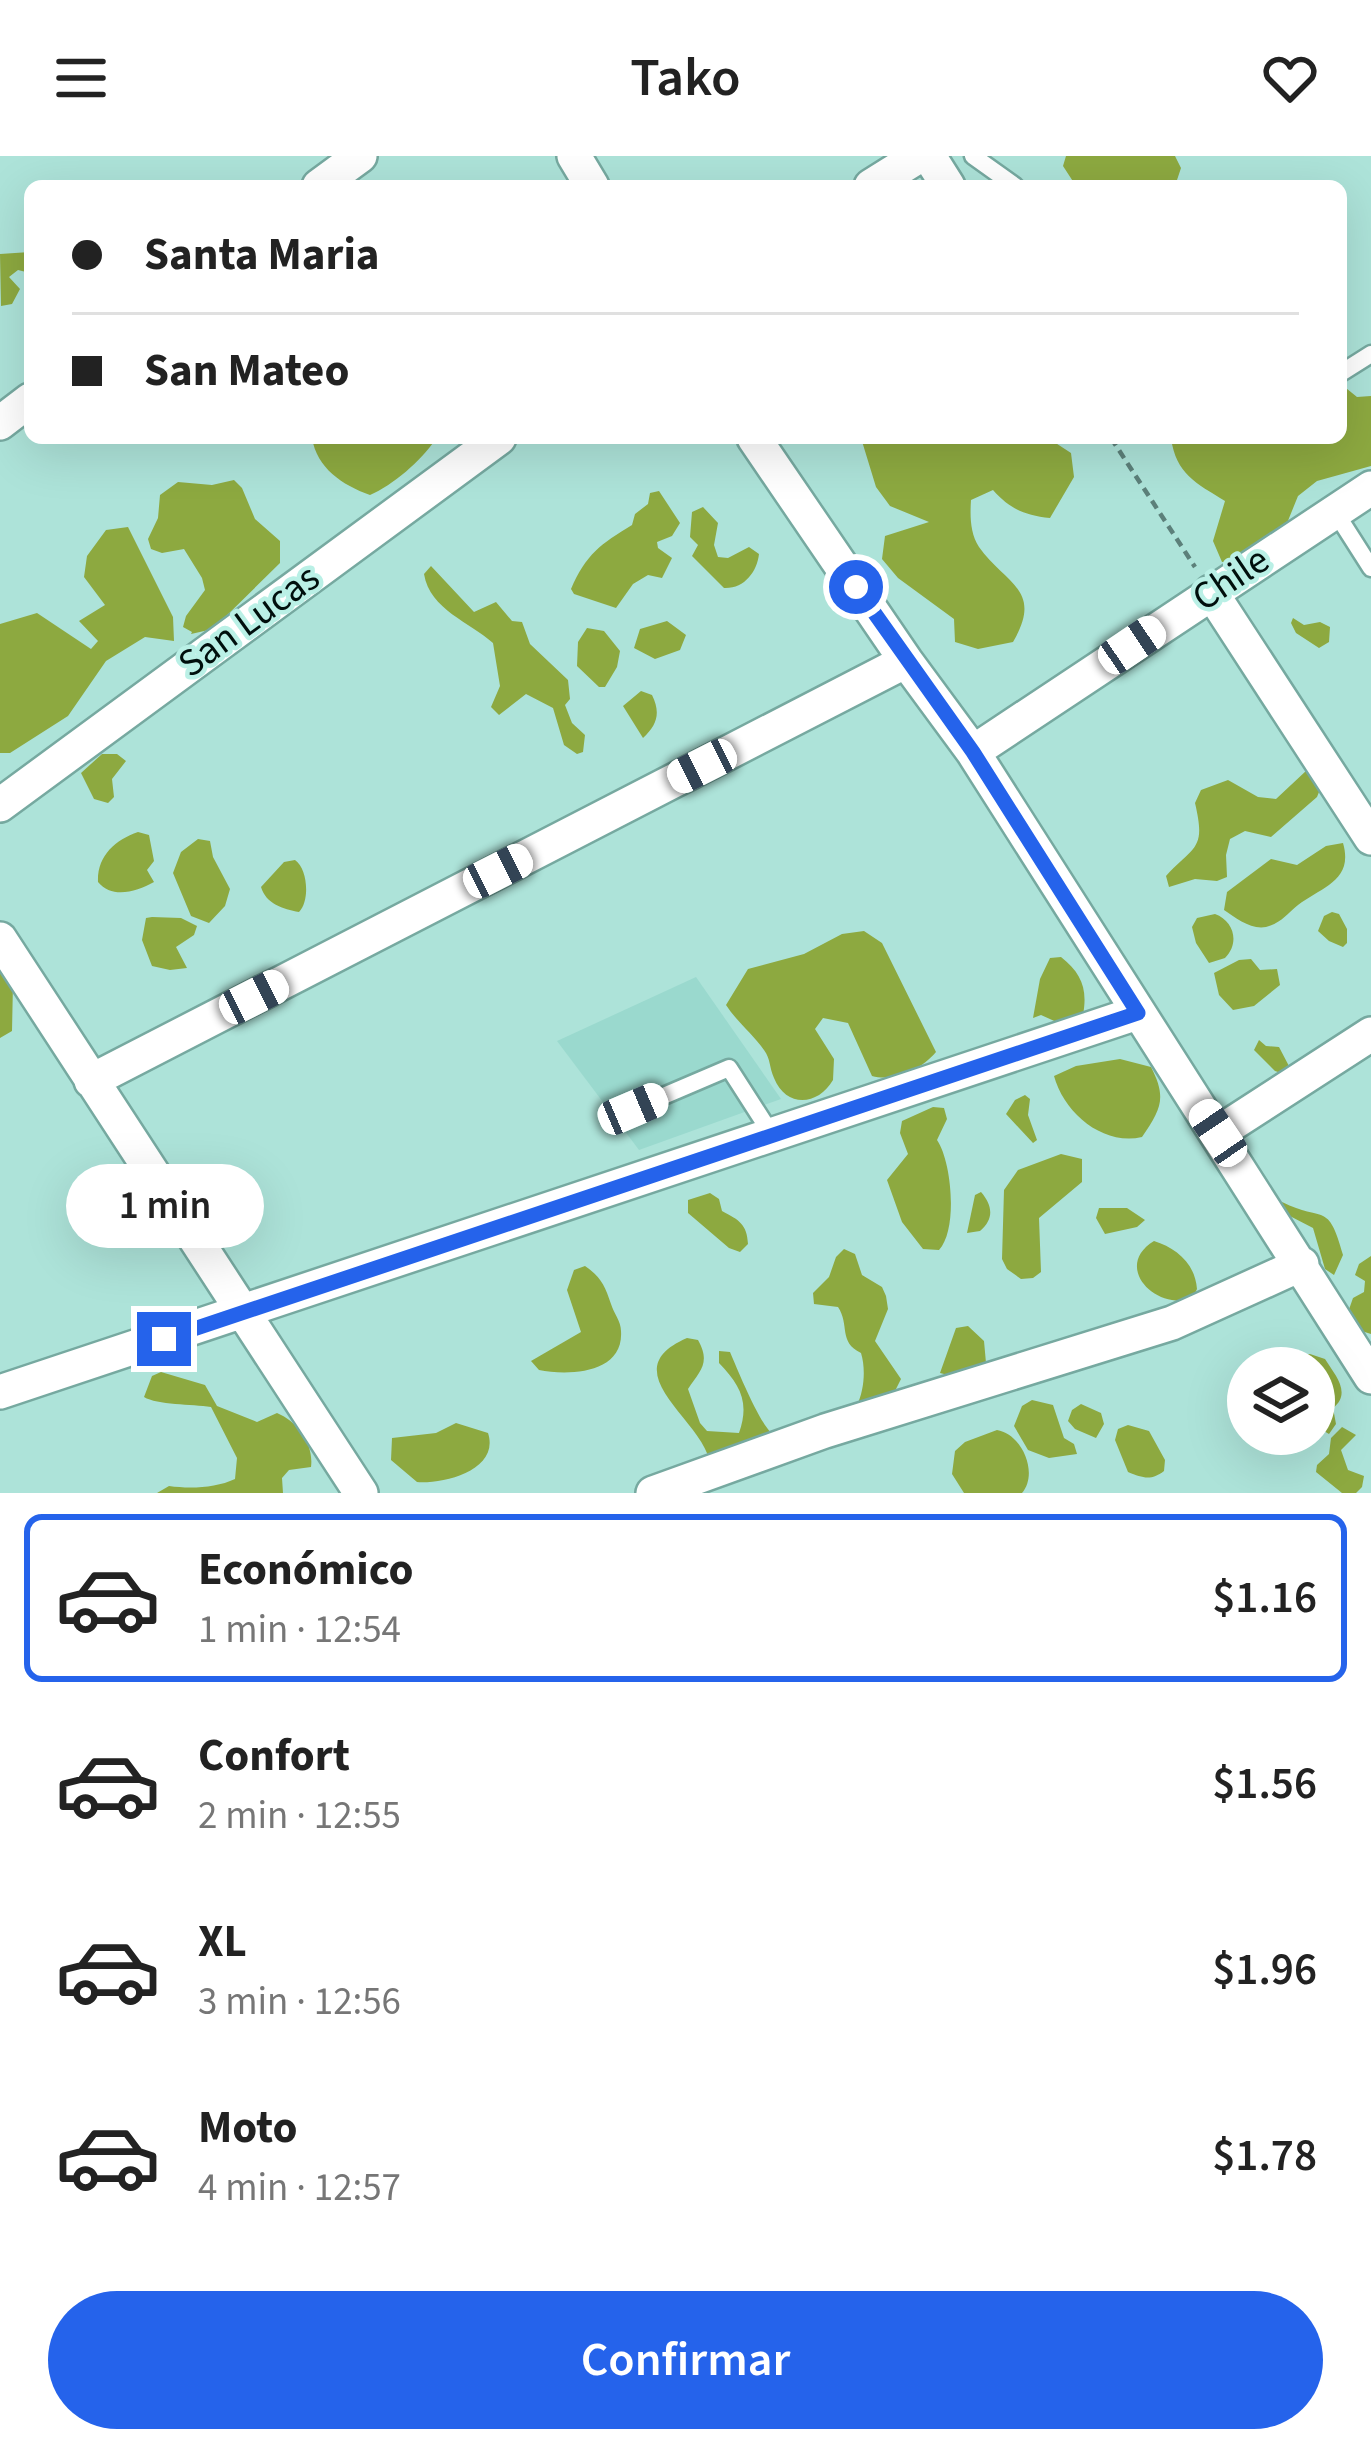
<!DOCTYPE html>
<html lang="es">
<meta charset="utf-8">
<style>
:root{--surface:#fff;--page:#f6f6f6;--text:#222;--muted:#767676;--line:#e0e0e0;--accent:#2563eb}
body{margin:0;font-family:"Source Sans 3",sans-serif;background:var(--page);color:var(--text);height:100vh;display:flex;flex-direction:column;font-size:45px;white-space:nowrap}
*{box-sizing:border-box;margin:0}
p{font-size:39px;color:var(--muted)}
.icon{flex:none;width:66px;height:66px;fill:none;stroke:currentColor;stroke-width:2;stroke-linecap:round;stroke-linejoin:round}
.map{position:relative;height:1337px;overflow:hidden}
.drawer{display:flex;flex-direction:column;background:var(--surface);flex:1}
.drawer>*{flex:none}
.guide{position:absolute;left:24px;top:24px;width:1323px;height:264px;border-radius:18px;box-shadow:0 12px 48px #0002;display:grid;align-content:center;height:264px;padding:0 48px;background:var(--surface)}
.tools{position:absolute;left:1227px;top:1191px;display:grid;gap:24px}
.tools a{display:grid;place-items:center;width:108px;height:108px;border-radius:50%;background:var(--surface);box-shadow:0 12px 48px #0002;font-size:60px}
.end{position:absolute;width:54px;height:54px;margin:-27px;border:15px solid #2563eb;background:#fff;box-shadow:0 0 0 6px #fff}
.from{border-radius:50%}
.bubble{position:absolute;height:84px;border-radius:42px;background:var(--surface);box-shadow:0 12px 48px #0002;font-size:39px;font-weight:600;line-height:84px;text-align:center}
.car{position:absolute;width:36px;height:72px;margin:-36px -18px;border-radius:15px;box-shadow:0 0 9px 3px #0007;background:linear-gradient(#fff 24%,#345 0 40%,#fff 0 76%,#345 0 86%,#fff 0)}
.guide b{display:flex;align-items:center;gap:42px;height:114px;font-size:45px}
.guide b+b{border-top:3px solid var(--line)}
.guide i{width:30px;height:30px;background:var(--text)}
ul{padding:21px 0 0;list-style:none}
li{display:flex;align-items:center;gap:36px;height:168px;margin:0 24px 18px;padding:0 24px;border:6px solid transparent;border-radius:18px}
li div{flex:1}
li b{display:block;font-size:45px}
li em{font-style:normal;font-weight:600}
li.active{border-color:var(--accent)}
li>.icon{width:108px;height:108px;stroke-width:1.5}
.button{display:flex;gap:24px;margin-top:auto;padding:24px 48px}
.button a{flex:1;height:138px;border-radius:72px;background:var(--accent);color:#fff;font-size:48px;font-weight:600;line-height:138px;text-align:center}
header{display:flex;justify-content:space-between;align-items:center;height:156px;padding:0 48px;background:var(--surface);font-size:54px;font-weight:600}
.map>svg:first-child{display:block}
</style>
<header><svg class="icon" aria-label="menu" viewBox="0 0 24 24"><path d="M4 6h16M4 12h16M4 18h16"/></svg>Tako<svg class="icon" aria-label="heart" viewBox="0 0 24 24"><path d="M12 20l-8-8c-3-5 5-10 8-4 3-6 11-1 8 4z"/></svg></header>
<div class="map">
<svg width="1371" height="1337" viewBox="0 0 1371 1337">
<rect width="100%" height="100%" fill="#ade3d9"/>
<path fill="#9ad9ce" d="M696,821L781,943L639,994L557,885Z"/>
<path fill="#8da940" d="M1066,0H1175L1181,12L1175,30H1076L1063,10Z
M30,96V117L18,114L9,121L20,133L12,148L1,150L0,98Z
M1341,228L1357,241L1371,240V310L1317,325L1298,340L1281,382L1241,405L1222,406L1213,385L1225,345C1196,327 1176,318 1171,282H1341Z
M312,282H434L435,284C421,305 393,329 370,339C342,329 317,312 312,282Z
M861,282H1048L1071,297L1074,321L1050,362C1024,359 1010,353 993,334L971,344C970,360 970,377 979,391C1005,428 1044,433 1013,486L978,493L955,486L954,463L898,422L882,403L885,380L929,366L890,350L876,331Z
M234,324L242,332L255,363L280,385V407L213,473L191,478L192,476L183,471L186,460L205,434L202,422L184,393L162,397L151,393L148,383L158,362L160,339L178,326L212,329Z
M659,335L680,367L672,380L657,386L658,392L672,402L662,422L648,419L633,428L616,452L574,438L571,433C586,398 601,388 632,369L635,358L648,348L650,337Z
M703,351L718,367L714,389L718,401L728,402L749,391L759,398C757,416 744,433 724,432L692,400L698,389L690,381L692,356Z
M128,371L173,461L174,485L145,481L106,505L68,560L10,597H0V468L37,457L91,493L98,485L79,465L105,449L84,421L87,400L106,374Z
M431,410L474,456L496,446L512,465L522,466L530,488L568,524L570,543L565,549L572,567L585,579L583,596L577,598L564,589L553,552L526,538L499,559L491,551L500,530L493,487C470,466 430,454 424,418Z
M1293,462L1304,469L1320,466L1330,471L1329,486L1319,492L1296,477L1291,467Z
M667,465L686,479L680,494L655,503L634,492L640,473Z
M587,472L604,475L620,495L617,511L605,531H599L577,510L578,486Z
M641,535L652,539C661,557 657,569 643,582L623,550Z
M102,598H117L126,605L112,623L114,641L108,647L94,643L81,617Z
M1307,614L1321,631L1317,641L1271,681L1245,675L1230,683L1226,699L1227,721L1217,725L1195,723L1169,731L1166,720C1195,689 1206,694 1195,647L1201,634L1228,624L1258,641L1276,643Z
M138,676L149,679L154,705L147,714L154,726C136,736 112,743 98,726C97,700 115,684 138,676Z
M198,683L210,685L213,701L230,733L225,750L209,767L191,760L173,717L181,696Z
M1343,687C1354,725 1321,731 1298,749C1287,758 1281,767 1266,771C1251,774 1236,762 1224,754L1227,736L1271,703L1297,709L1326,690Z
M295,704C308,713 310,745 299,756C283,753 266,748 261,731L284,706Z
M1332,756L1339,758L1347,773V787L1343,791L1329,785L1318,775L1324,760Z
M1215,758C1234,765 1240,787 1225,802L1209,807L1196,787L1192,771L1197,762Z
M152,761L181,762L197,770L194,779L176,791L187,812L170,814L152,810L142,784L146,762Z
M864,775L882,787L936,896C921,914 894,926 872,920L848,867L823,862L815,873L834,903L833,924C818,950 786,952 774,922C769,911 771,904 764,894C753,878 737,866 726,849L748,813L804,798L842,778Z
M1061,801C1081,817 1088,832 1083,859L1061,868L1041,859L1033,862L1040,823L1050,802Z
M1251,803L1260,814L1277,813L1280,829L1254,850L1233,854L1219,839L1214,817L1239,804Z
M0,815L13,827L12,875L0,882Z
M1259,884L1266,890L1279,891L1290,912L1287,919L1275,915L1254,894Z
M1120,903L1151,911C1167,942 1161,953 1142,981C1103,990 1064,957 1054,920L1076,910Z
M1025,939L1030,943L1028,959L1037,984L1033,987L1006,958L1015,944Z
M933,951L944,952L947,963L937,984C952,1006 958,1074 939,1094L923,1093L902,1066L887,1024L908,998L900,977L902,965Z
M1061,998L1082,1003V1026L1039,1062L1041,1116L1033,1122L1021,1123L1007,1113L1002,1103L1004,1034L1018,1014Z
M981,1036C993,1050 994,1063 980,1075L967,1077L975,1039Z
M710,1037L719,1043L722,1055C739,1064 747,1068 748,1088L740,1096L729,1092L688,1057V1044Z
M1282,1046C1324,1067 1328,1044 1343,1099L1334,1119L1325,1113L1313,1072L1284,1057Z
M1099,1052H1127L1145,1064L1137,1071L1105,1078L1096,1062Z
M1154,1085C1176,1092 1195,1107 1197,1133L1192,1143C1154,1154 1113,1110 1154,1085Z
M844,1093L855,1098L862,1119L882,1131L886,1140L888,1153L875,1185L901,1223L891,1243L857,1249C864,1235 866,1213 861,1197C838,1186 850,1169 838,1151L814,1148L813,1137L829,1121L836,1101Z
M1371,1100V1178L1352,1172L1346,1162L1353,1142L1364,1136L1365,1125L1355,1119L1359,1108Z
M585,1110C601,1121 605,1130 611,1148C614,1158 621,1165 621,1175C624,1218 568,1220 539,1214L531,1205L581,1176L567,1134L574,1114Z
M968,1170L984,1185L986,1207L952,1220L940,1217L956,1172Z
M687,1182L698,1184C711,1207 700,1215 688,1233L700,1267L707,1275L739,1277C750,1246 740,1229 719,1207V1195L730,1196C739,1217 758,1264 772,1278L710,1310C709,1267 608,1216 687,1182Z
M1310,1198L1325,1203C1335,1219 1352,1237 1333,1252L1336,1268L1329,1278C1306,1267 1314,1234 1314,1212H1281L1289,1202Z
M161,1216L205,1229L217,1250L257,1266L277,1257C298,1266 314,1288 311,1311L289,1314L282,1322L283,1337H157L169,1330C190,1333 216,1332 235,1323L237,1302L211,1251C192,1248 157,1249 144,1241L152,1220Z
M1032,1244L1053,1249L1064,1282L1074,1288L1077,1298L1049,1302L1028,1294L1014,1270L1022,1250Z
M1081,1248L1101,1257L1104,1268L1096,1282L1075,1273L1068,1265L1072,1254Z
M456,1267L488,1277C500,1314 444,1328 417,1326L391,1304L392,1282L436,1277Z
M1128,1269L1149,1275L1165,1304L1164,1315C1151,1325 1143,1322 1128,1316L1115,1284L1118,1273Z
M1342,1271L1356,1279L1341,1294L1348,1314L1364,1320L1362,1331L1356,1337H1342L1316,1316L1317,1309L1329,1298L1331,1282Z
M997,1274C1022,1278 1039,1317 1022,1337H964L952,1318L955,1295L965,1286Z"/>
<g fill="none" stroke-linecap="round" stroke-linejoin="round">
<g stroke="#76a9a0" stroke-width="21">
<path id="lane" d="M973,0L1015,30
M1341,217L1371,198
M1334,354L1371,412
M633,953L729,912L772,979"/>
</g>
<g stroke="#76a9a0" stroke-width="38">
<path id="street" d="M574,0L592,30
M929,0L948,30
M319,30L360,0
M871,30L919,0
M0,267L30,244
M754,282L906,505L973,596L1371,1221
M1211,436L1371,682
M973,596L1371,332
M0,649L499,282
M0,783L361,1337
M91,925L906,505
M1218,977L1371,878
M0,1236L1137,857
M653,1337L825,1275L1172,1167L1302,1108"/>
</g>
<path stroke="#5c807a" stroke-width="4.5" stroke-dasharray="9 6" stroke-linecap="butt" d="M1111,282L1195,411"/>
<use href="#lane" stroke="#fff" stroke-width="16"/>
<use href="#street" stroke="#fff" stroke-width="33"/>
</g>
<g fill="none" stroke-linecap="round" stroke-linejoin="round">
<path stroke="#2563eb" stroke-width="15" d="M164,1183L1138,857L973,596L856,431"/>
</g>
<g text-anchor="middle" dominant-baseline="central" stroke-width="9" stroke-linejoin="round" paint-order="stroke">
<g font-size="39" fill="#000f0d" stroke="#baf0e6">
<text transform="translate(1231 423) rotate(-34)">Chile</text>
<text transform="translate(249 465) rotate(-36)">San Lucas</text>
</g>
</g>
</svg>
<div class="tools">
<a><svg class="icon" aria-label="layers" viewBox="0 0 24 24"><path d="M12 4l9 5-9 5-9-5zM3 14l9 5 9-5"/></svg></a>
</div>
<i class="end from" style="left:856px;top:431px"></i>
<i class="end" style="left:164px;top:1183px"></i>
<div class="bubble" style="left:66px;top:1008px;width:198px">1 min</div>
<i class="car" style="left:1132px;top:489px;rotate:56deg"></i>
<i class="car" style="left:702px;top:610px;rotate:243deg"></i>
<i class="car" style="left:498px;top:715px;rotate:63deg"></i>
<i class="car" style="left:254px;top:841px;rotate:63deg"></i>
<i class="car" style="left:633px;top:953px;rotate:67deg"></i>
<i class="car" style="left:1218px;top:977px;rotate:326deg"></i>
<div class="guide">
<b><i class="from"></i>Santa Maria</b>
<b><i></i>San Mateo</b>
</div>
</div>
<section class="drawer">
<ul>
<li class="active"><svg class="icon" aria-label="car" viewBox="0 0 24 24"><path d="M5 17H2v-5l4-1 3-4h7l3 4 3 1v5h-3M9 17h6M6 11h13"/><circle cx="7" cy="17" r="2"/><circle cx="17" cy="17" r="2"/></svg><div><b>Económico</b><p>1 min · 12:54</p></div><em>$1.16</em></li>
<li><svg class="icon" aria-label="car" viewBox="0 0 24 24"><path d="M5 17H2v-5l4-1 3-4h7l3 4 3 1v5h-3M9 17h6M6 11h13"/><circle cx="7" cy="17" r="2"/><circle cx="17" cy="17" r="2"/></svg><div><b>Confort</b><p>2 min · 12:55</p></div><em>$1.56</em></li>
<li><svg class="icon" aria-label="car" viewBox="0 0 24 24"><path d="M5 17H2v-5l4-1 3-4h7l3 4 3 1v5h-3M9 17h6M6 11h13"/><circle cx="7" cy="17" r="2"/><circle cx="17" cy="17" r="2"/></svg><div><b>XL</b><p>3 min · 12:56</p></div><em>$1.96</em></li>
<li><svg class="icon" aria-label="car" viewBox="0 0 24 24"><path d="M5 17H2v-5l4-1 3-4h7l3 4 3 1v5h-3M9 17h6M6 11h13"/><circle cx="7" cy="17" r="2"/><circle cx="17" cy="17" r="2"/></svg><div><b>Moto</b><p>4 min · 12:57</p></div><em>$1.78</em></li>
</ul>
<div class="button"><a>Confirmar</a></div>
</section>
